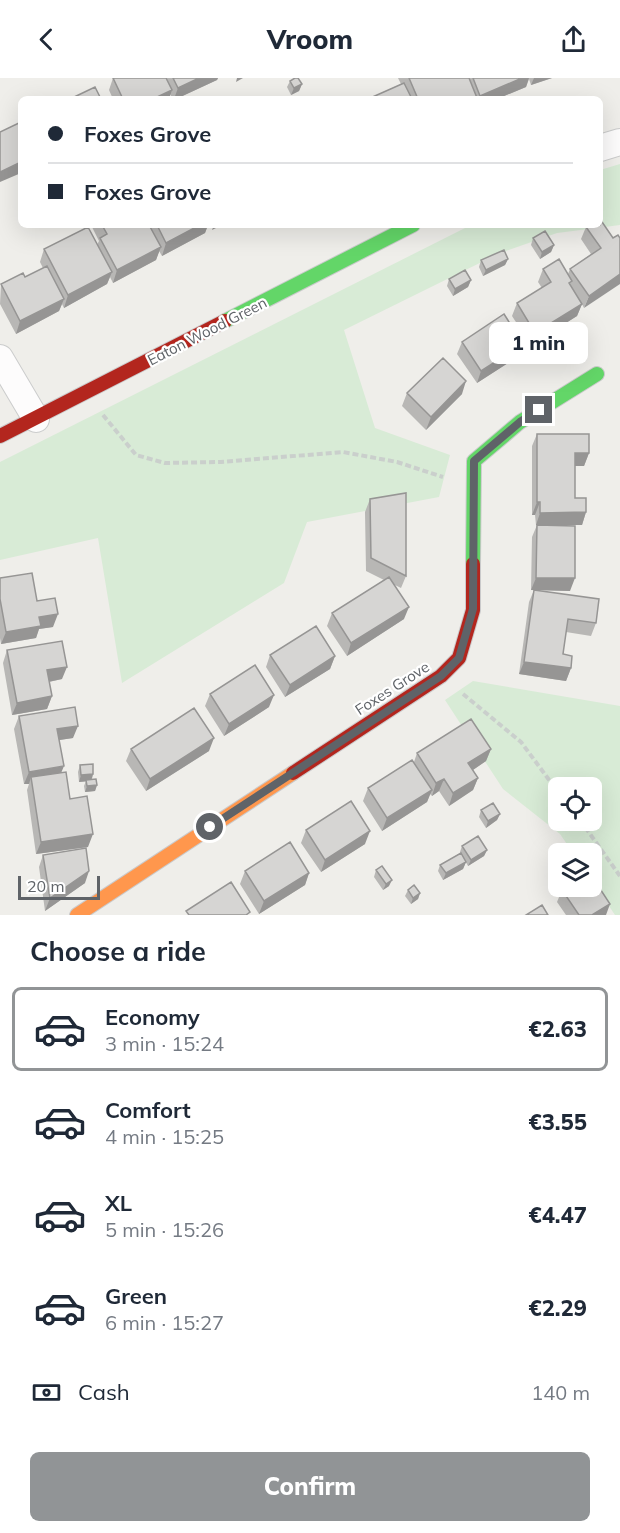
<!DOCTYPE html>
<meta charset="utf-8">
<style>
:root{--surface:#fff;--page:#f6f6f7;--text:#1f2937;--muted:#747a83;--line:#e0e1e3;--accent:#919496}
body{margin:0;font-family:Mulish,sans-serif;background:var(--page);color:var(--text);height:100vh;display:flex;flex-direction:column;font-size:22px;white-space:nowrap}
*{box-sizing:border-box;margin:0}
p{font-size:20px;color:var(--muted)}
.icon{flex:none;width:33px;height:33px;fill:none;stroke:currentColor;stroke-width:2;stroke-linecap:round;stroke-linejoin:round}
.map{position:relative;height:837px;overflow:hidden}
.sheet{display:flex;flex-direction:column;background:var(--surface);flex:1}
.sheet>*{flex:none}
.top-card{position:absolute;left:18px;top:18px;width:585px;height:132px;border-radius:9px;box-shadow:0 6px 24px #0002;display:grid;align-content:center;height:132px;padding:0 30px;background:var(--surface)}
.controls{position:absolute;left:548px;top:699px;display:grid;gap:12px}
.controls a{display:grid;place-items:center;width:54px;height:54px;border-radius:9px;background:var(--surface);box-shadow:0 6px 24px #0002;font-size:30px}
.scale{position:absolute;left:18px;bottom:15px;width:82px;box-sizing:border-box;padding-left:6px;border:3px solid #5f6368;border-top:0;font-size:16px;line-height:21px;white-space:nowrap;color:#5f6368;-webkit-text-stroke:4px #fff;paint-order:stroke}
.end{position:absolute;width:27px;height:27px;margin:-14px;border:8px solid #5f6368;background:#fff;box-shadow:0 0 0 3px #fff}
.from{border-radius:50%}
.bubble{position:absolute;height:42px;border-radius:9px;background:var(--surface);box-shadow:0 6px 24px #0002;font-size:20px;font-weight:800;line-height:42px;text-align:center}
.top-card b{display:flex;align-items:center;gap:21px;height:57px;font-size:22px}
.top-card b+b{border-top:2px solid var(--line)}
.top-card i{width:15px;height:15px;background:var(--text)}
ul{padding:0;list-style:none}
li{display:flex;align-items:center;gap:18px;height:84px;margin:0 12px 9px;padding:0 18px;border:3px solid transparent;border-radius:9px}
li div{flex:1}
li b{display:block;font-size:22px}
li em{font-style:normal;font-weight:800}
li.selected{border-color:var(--accent)}
li>.icon{width:54px;height:54px;stroke-width:1.5}
h2{padding:0 30px;font-size:27px;line-height:72px}
.pay{display:flex;align-items:center;gap:15px;height:66px;padding:0 30px;font-size:22px}
.pay p{margin-inline-start:auto}
.button{display:flex;gap:12px;margin-top:auto;padding:12px 30px}
.button a{flex:1;height:69px;border-radius:9px;background:var(--accent);color:#fff;font-size:24px;font-weight:800;line-height:69px;text-align:center}
header{display:flex;justify-content:space-between;align-items:center;height:78px;padding:0 30px;background:var(--surface);font-size:27px;font-weight:800}
.map>svg:first-child{display:block}
</style>
<header><svg class="icon" aria-label="back" viewBox="0 0 24 24"><path d="M15 5l-7 7 7 7"/></svg>Vroom<svg class="icon" aria-label="share" viewBox="0 0 24 24"><path d="M12 15V3M7 8l5-5 5 5M5 13v7h14v-7"/></svg></header>
<div class="map">
<svg width="620" height="837" viewBox="0 0 620 837">
<rect width="100%" height="100%" fill="#efeeea"/>
<path fill="#d8ebd6" fill-rule="evenodd" d="M620,86V147L557,155L500,175L344,252L375,350L450,377L439,419L307,444L284,505L122,605L98,460L0,482V384L471,147H600V92Z
M473,603L620,628V837H615L591,801V776L573,775L560,756L503,711L445,622ZM558,710H591V742H558Z"/>
<g fill="none" stroke-linecap="round" stroke-linejoin="round">
<g stroke="#cbcccc" stroke-width="28">
<path id="street" d="M600,70L620,64
M0,280L36,341"/>
</g>
<g stroke="#cacacb" stroke-width="16">
<path id="fast" d="M225,243L413,147
M473,486L474,383L520,344L597,296"/>
</g>
<g stroke="#cacacb" stroke-width="16">
<path id="slow" d="M77,837L293,695"/>
</g>
<g stroke="#cacacb" stroke-width="16">
<path id="jam" d="M0,358L225,243
M293,695L441,598L459,580L473,532V486"/>
</g>
<path stroke="#cacfcc" stroke-width="4" stroke-dasharray="6 3" stroke-linecap="butt" d="M103,337L136,377L165,385L221,384L343,374L397,384L443,399
M463,616L521,664L558,714
M580,742L620,798"/>
<use href="#street" stroke="#fdfcfc" stroke-width="26"/>
<use href="#fast" stroke="#63d668" stroke-width="14"/>
<use href="#slow" stroke="#ff974d" stroke-width="14"/>
<use href="#jam" stroke="#b3261e" stroke-width="14"/>
</g>
<path fill="#b8b7b5" d="M113,0H218L217,2L176,21H173L170,16L169,21H113L109,12Z
M398,0H552L531,7L529,1L526,9L497,21H368L401,6Z
M290,3L302,6L299,13L291,17L287,9Z
M91,147H208L205,155L162,178L159,173L156,182L113,205L110,199L107,206L64,230L62,226L59,233L16,256L0,226L1,206L25,199L43,190L40,184L44,171L97,167L99,163Z
M586,149L613,160L584,230L582,226L577,238L531,267L512,238L517,225L542,210L538,204L543,191L568,196L570,191L591,176L581,161Z
M533,160L554,167L551,174L540,181L531,167Z
M508,181L505,187L483,198L479,189L481,182Z
M449,201L471,202L468,209L453,218L447,208Z
M462,264L523,266L519,278L477,305L457,276Z
M407,315L462,316L426,352L402,328Z
M537,356L589,375L584,388H575V420L586,434L582,447H553L570,513L539,512L596,545L591,558L566,554L563,576L571,590L566,603L519,596L529,524L534,512H531L532,459L537,447H536L535,437H532V368Z
M370,421L406,498L401,510L395,507L404,541L347,578L327,548L332,535L384,502L366,493L365,434Z
M0,500L37,523L53,549L39,551L36,560L1,566L0,560Z
M7,572L62,601L49,604L52,618L47,631L12,637L3,585Z
M270,577L335,578L330,591L285,619L266,589Z
M210,616L269,629L224,658L205,628Z
M19,638L73,660L59,662L61,695L88,769L36,776L27,712L29,706H24L14,651Z
M131,671L209,673L146,713L126,683Z
M491,671L486,683L473,692L478,700L473,712L449,728L439,713L432,718L430,716L427,724L382,753L363,723L368,710L414,684L417,675Z
M80,687L93,696L92,701L97,707L95,713L85,714L84,708L86,703L79,704L78,694Z
M481,732L500,736L497,742L486,750L479,739Z
M306,752L365,766L321,794L301,765Z
M462,768L487,772L484,778L468,788L463,779L466,784L463,791L443,802L438,793L440,787L460,775V774Z
M43,777L85,805L45,833L39,789Z
M376,792L389,808L383,812L374,799Z
M245,793L309,795L305,807L259,836L240,806Z
M408,812L420,815L418,821L411,826L405,818Z
M562,812L606,837H566L557,824Z"/>
<path fill="#969594" d="M199,0H218L217,2L176,21H174L178,10Z
M237,0H243L236,4Z
M522,0H529L526,9L497,21H479L480,18Z
M534,0H552L531,7Z
M302,6L299,13L291,17L294,10Z
M172,12L169,21H153Z
M21,84V95L0,104V94Z
M200,147H208L205,155L162,178L166,165Z
M214,147H222L212,152Z
M554,167L551,174L540,181L542,174Z
M161,169L156,182L113,205L117,192Z
M508,181L505,187L483,198L486,192Z
M112,194L107,206L64,230L68,217Z
M620,196V206L584,230L589,218Z
M471,202L468,209L453,218L455,211Z
M64,221L59,233L16,256L20,243Z
M582,226L577,238L531,267L535,255Z
M523,266L519,278L477,305L481,293Z
M466,303L462,316L426,352L431,339Z
M575,375H589L584,388H570Z
M537,424H540L535,437H532Z
M586,434L582,447H536L540,435Z
M536,500H575L570,513L531,512Z
M409,529L404,541L347,578L351,565Z
M58,536L53,549L39,551L36,560L1,566L6,554L39,539Z
M335,578L330,591L285,619L290,607Z
M524,584L571,590L566,603L519,596Z
M67,589L62,601L43,605L47,592Z
M274,617L269,629L224,658L229,646Z
M52,618L47,631L12,637L17,625Z
M78,648L73,660L53,663L57,651Z
M214,660L209,673L146,713L150,701Z
M491,671L486,683L464,698L468,685Z
M64,688L59,700L31,699L29,706H24L29,694Z
M93,696L91,703L79,704L81,697Z
M478,700L473,712L449,728L453,715Z
M444,701L439,713L432,718L436,705Z
M97,707L95,713L85,714L87,708Z
M432,712L427,724L382,753L387,740Z
M500,736L497,742L486,750L488,743Z
M370,753L365,766L321,794L325,782Z
M93,756L88,769L36,776L41,764Z
M487,772L484,778L468,788L471,782Z
M466,784L463,791L443,802L446,795Z
M89,793L85,805L45,833L50,820Z
M309,795L305,807L259,836L264,823Z
M392,802L389,808L383,812L386,806Z
M420,815L418,821L411,826L413,820Z
M610,826L606,837H592Z"/>
<path fill="#d6d5d3" stroke="#969594" stroke-width="1.5" d="M113,0H166L172,12L153,21H123Z
M173,0H199L178,10Z
M295,0H298L302,6L294,10L290,3Z
M409,0H469L477,20L475,21H418Z
M473,0H522L480,18Z
M404,5L412,21H368Z
M95,9L101,21H70Z
M21,44V84L0,94V54Z
M600,141L613,160L618,157L620,160V196L589,218L570,191L601,170L586,149L588,147H600Z
M102,147H149L161,169L117,192L100,160L107,156Z
M157,147H200L166,165Z
M88,149L112,194L68,217L44,171Z
M545,153L554,167L542,174L533,160Z
M504,172L508,181L486,192L481,182Z
M559,181L572,203L569,205L582,226L535,255L517,225L551,204L543,191Z
M47,188L64,221L20,243L1,206L23,195L25,199Z
M465,192L471,202L455,211L449,201Z
M504,236L523,266L481,293L462,264Z
M443,280L466,303L431,339L407,315Z
M537,356H589V375H575V420H586V434L540,435V424H537Z
M406,415V498L371,480L370,421Z
M537,447L575,448V500H536Z
M32,495L37,523L55,520L58,536L39,539L41,548L6,554L0,521V500Z
M389,499L409,529L351,565L332,535Z
M534,512L599,521L596,545L568,541L563,576L572,578L571,590L524,584Z
M316,548L335,578L290,607L270,577Z
M62,563L67,589L47,592L52,618L17,625L7,572Z
M255,587L274,617L229,646L210,616Z
M75,629L78,648L57,651L64,688L29,694L19,638Z
M194,630L214,660L150,701L131,671Z
M471,641L491,671L468,685L478,700L453,715L444,701L436,705L417,675Z
M412,682L432,712L387,740L368,710Z
M93,686V696L81,697L80,687Z
M66,694L70,721L87,718L93,756L41,764L31,699Z
M96,701L97,707L87,708L86,702Z
M351,723L370,753L325,782L306,752Z
M493,725L500,736L488,743L481,732Z
M478,758L487,772L471,782L462,768Z
M290,764L309,795L264,823L245,793Z
M86,770L89,793L50,820L43,777Z
M461,775L466,784L446,795L440,787Z
M382,788L392,802L386,806L376,792Z
M591,797L610,826L592,837H579L562,812L567,808H591Z
M231,804L250,834L246,837H189L186,833Z
M414,807L420,815L413,820L408,812Z
M542,827L548,837H526Z"/>
<g fill="none" stroke-linecap="round" stroke-linejoin="round">
<path stroke="#5f6368" stroke-width="8" d="M210,749L441,598L459,580L473,531L474,383L520,344L539,332"/>
</g>
<g text-anchor="middle" dominant-baseline="central" stroke-width="4.5" stroke-linejoin="round" paint-order="stroke">
<g font-size="15" fill="#5f6368" stroke="#fff">
<text transform="translate(207 253) rotate(-27)">Eaton Wood Green</text>
<text transform="translate(392 610) rotate(-33)">Foxes Grove</text>
</g>
</g>
</svg>
<div class="controls">
<a><svg class="icon" aria-label="locate" viewBox="0 0 24 24"><circle cx="12" cy="12" r="6"/><path d="M12 2v4M12 18v4M2 12h4M18 12h4"/></svg></a>
<a><svg class="icon" aria-label="layers" viewBox="0 0 24 24"><path d="M12 4l9 5-9 5-9-5zM3 14l9 5 9-5"/></svg></a>
</div>
<div class="scale">20 m</div>
<i class="end from" style="left:210px;top:749px"></i>
<i class="end" style="left:539px;top:332px"></i>
<div class="bubble" style="left:489px;top:244px;width:99px">1 min</div>
<div class="top-card">
<b><i class="from"></i>Foxes Grove</b>
<b><i></i>Foxes Grove</b>
</div>
</div>
<section class="sheet">
<h2>Choose a ride</h2>
<ul>
<li class="selected"><svg class="icon" aria-label="car" viewBox="0 0 24 24"><path d="M5 17H2v-5l4-1 3-4h7l3 4 3 1v5h-3M9 17h6M6 11h13"/><circle cx="7" cy="17" r="2"/><circle cx="17" cy="17" r="2"/></svg><div><b>Economy</b><p>3 min · 15:24</p></div><em>€2.63</em></li>
<li><svg class="icon" aria-label="car" viewBox="0 0 24 24"><path d="M5 17H2v-5l4-1 3-4h7l3 4 3 1v5h-3M9 17h6M6 11h13"/><circle cx="7" cy="17" r="2"/><circle cx="17" cy="17" r="2"/></svg><div><b>Comfort</b><p>4 min · 15:25</p></div><em>€3.55</em></li>
<li><svg class="icon" aria-label="car" viewBox="0 0 24 24"><path d="M5 17H2v-5l4-1 3-4h7l3 4 3 1v5h-3M9 17h6M6 11h13"/><circle cx="7" cy="17" r="2"/><circle cx="17" cy="17" r="2"/></svg><div><b>XL</b><p>5 min · 15:26</p></div><em>€4.47</em></li>
<li><svg class="icon" aria-label="car" viewBox="0 0 24 24"><path d="M5 17H2v-5l4-1 3-4h7l3 4 3 1v5h-3M9 17h6M6 11h13"/><circle cx="7" cy="17" r="2"/><circle cx="17" cy="17" r="2"/></svg><div><b>Green</b><p>6 min · 15:27</p></div><em>€2.29</em></li>
</ul>
<div class="pay"><svg class="icon" aria-label="cash" viewBox="0 0 24 24"><path d="M3 7h18v10H3z"/><circle cx="12" cy="12" r="2"/></svg>Cash<p>140 m</p></div>
<div class="button"><a>Confirm</a></div>
</section>
